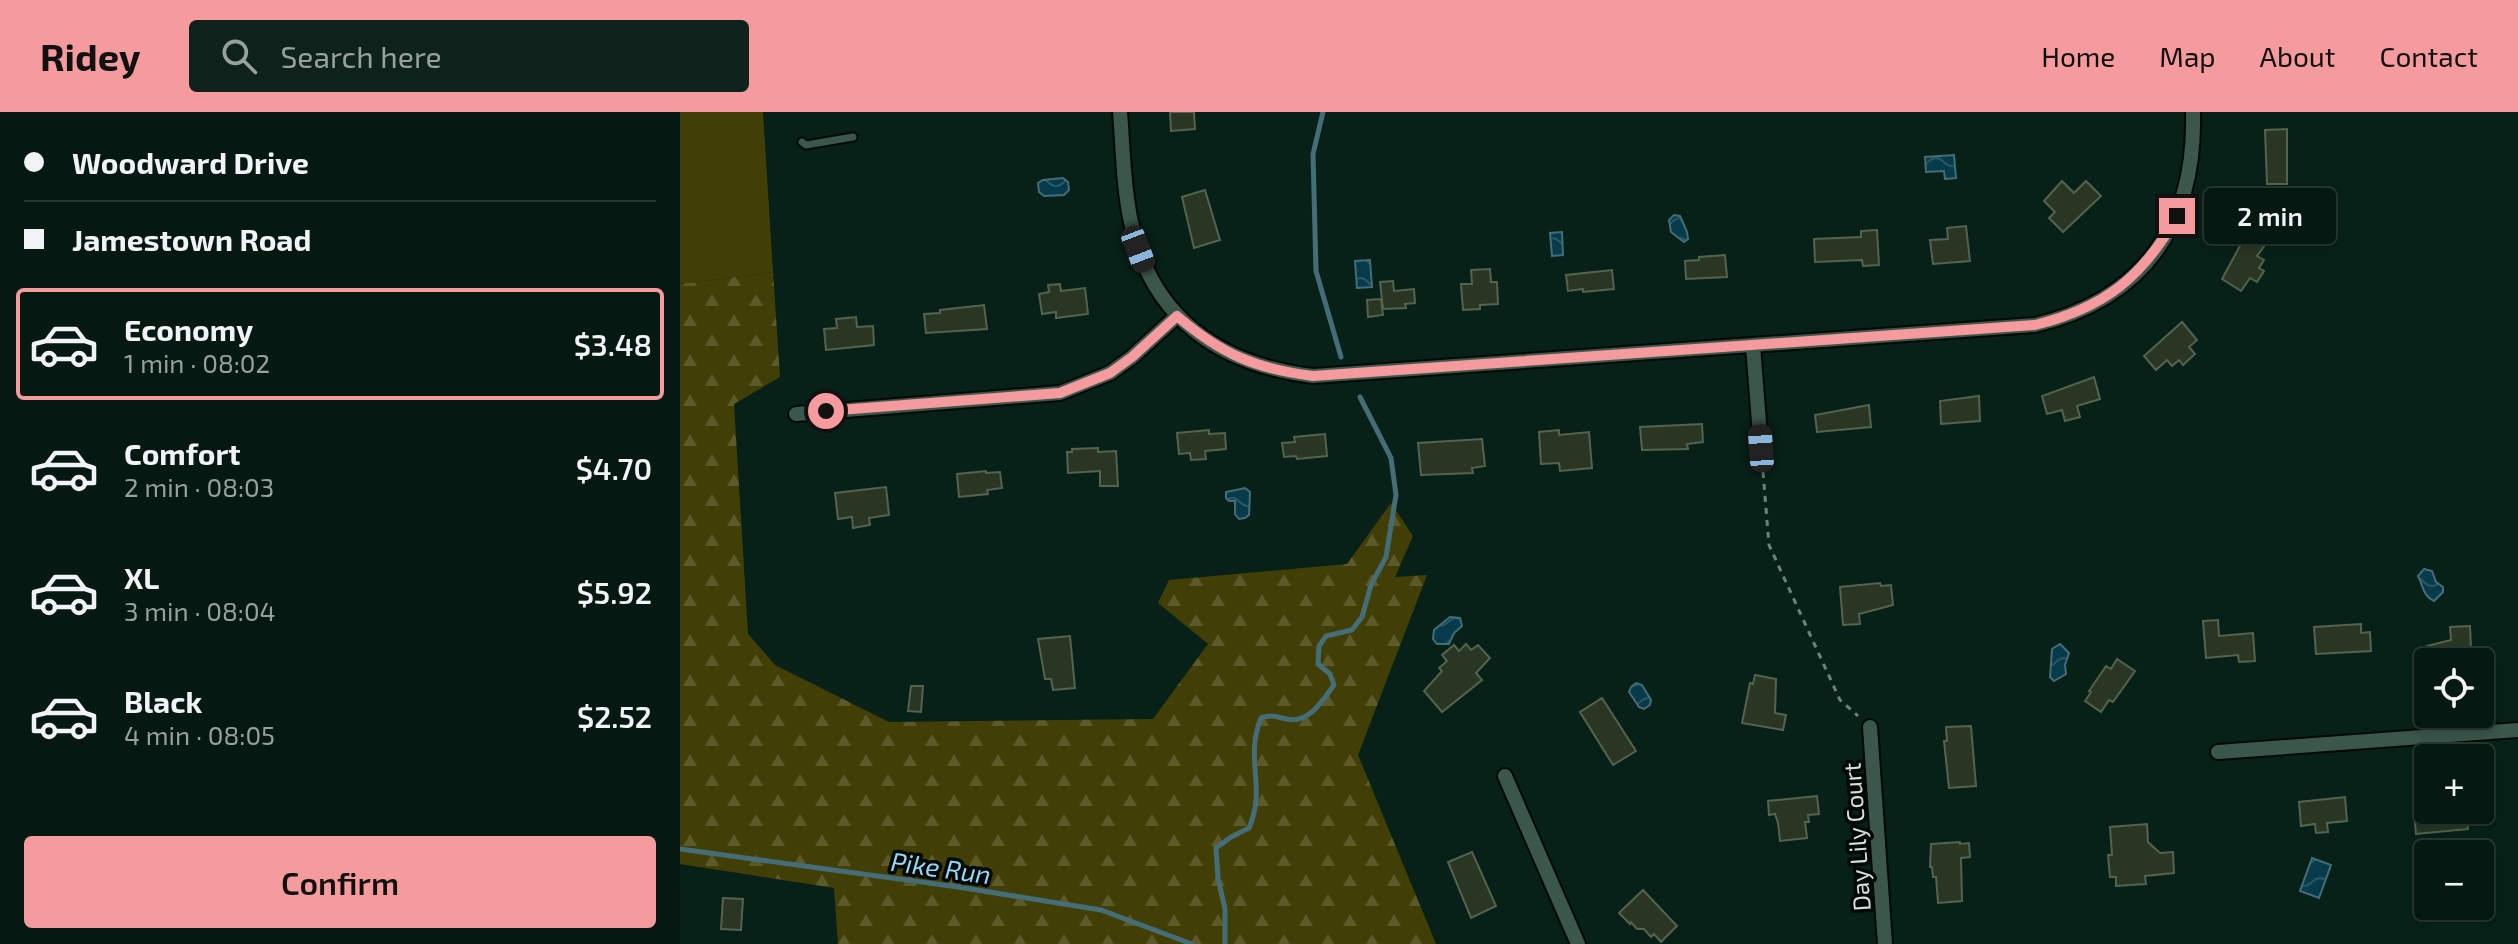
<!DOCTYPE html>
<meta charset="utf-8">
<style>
:root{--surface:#051912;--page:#0e221b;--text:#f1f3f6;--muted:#97a09f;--line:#263832;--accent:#f59b9e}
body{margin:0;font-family:"Exo 2",sans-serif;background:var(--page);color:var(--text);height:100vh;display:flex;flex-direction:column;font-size:30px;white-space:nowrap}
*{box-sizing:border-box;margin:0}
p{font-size:26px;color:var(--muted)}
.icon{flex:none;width:44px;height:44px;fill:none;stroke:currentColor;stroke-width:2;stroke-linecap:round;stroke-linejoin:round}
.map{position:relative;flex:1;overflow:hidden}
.side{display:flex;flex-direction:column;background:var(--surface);width:680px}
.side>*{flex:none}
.hud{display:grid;align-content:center;height:176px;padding:0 24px;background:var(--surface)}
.buttons{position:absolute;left:1734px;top:536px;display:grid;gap:16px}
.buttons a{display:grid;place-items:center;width:80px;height:80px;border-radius:8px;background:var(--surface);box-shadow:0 4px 12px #0003,0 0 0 2px var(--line);font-size:40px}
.end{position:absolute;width:36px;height:36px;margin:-18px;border:10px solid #f59b9e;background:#111;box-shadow:0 0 0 4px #111}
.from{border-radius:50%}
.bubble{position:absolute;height:56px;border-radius:8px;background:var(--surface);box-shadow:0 4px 12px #0003,0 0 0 2px var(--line);font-size:26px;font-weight:600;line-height:56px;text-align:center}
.car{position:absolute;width:24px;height:48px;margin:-24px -12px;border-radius:10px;box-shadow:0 0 6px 2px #0007;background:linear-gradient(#222 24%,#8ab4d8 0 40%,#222 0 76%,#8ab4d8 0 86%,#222 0)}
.hud b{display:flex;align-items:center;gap:28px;height:76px;font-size:30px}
.hud b+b{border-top:2px solid var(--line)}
.hud i{width:20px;height:20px;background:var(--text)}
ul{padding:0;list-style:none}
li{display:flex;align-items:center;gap:24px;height:112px;margin:0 16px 12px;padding:0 8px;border:4px solid transparent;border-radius:8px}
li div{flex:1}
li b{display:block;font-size:30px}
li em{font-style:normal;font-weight:600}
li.on{border-color:var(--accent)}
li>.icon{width:72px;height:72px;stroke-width:1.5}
.cta{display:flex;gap:16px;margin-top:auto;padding:16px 24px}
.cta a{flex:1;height:92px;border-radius:8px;background:var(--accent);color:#111;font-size:32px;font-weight:600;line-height:92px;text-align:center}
header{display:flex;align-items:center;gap:48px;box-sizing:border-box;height:112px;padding:0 40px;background:var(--accent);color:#111}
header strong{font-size:38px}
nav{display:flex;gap:44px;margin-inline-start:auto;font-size:28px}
.search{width:560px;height:72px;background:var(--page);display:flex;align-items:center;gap:20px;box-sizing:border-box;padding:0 28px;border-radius:8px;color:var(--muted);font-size:30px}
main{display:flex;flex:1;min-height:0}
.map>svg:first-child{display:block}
</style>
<header>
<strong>Ridey</strong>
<div class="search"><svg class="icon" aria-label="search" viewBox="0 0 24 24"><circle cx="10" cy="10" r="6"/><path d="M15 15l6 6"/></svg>Search here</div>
<nav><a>Home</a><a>Map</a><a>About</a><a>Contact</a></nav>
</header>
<main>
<section class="side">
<div class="hud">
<b><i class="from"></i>Woodward Drive</b>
<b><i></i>Jamestown Road</b>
</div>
<ul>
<li class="on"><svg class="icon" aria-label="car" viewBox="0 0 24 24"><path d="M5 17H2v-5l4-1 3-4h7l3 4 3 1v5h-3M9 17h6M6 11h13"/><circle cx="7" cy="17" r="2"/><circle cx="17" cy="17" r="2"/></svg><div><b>Economy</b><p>1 min · 08:02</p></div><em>$3.48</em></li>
<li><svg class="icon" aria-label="car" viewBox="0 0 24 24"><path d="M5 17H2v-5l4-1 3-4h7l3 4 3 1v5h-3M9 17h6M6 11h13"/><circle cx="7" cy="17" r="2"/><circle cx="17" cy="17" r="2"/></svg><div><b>Comfort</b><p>2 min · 08:03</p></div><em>$4.70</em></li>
<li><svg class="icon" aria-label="car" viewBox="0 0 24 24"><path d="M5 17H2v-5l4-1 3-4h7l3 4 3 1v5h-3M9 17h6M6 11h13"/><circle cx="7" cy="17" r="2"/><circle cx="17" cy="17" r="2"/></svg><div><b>XL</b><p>3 min · 08:04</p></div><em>$5.92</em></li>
<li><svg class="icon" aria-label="car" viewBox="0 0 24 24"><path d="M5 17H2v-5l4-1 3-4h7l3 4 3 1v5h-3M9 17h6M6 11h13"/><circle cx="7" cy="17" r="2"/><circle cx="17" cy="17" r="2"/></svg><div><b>Black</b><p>4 min · 08:05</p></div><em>$2.52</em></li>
</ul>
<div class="cta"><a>Confirm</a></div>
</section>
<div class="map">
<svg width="1838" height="832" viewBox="0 0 1838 832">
<defs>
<pattern id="forest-firs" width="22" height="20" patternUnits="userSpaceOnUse" patternTransform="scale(2)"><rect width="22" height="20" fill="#413f06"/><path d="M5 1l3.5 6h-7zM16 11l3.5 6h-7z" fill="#5c5a2a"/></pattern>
<pattern id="water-waves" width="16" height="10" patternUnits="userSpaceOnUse" patternTransform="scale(2)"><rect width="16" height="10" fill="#073b4c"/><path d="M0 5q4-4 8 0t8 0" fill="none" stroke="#2a5765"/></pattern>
</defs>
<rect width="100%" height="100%" fill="#072118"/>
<path fill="#413f06" d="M0,0H83L93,160L0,172Z"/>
<path fill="url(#forest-firs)" d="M93,160L100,265L54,292L68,522L95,553L209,610L473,607L528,532L478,491L489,468L667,452L711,391L733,424L715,465L747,463L678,643L756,832H158L154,776L0,752V172Z"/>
<path fill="url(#water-waves)" stroke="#446d77" stroke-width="2" d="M1274,43L1276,66L1265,67L1264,59L1246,60L1245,45Z
M383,66L388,70L389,78L384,83L364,84L359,80L358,71L363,68Z
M994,103L1000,104L1007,120L1008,127L1004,130L991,120L989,108Z
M882,120L883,143L872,144L870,121Z
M690,148L692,175L677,176L675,149Z
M565,376L570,380L569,403L565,406L559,407L555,402V389H549L546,386V380Z
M1744,457L1752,459L1756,470L1763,475V480L1754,489C1742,483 1744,475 1738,464Z
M770,505L780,506L782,514L774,521L769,532H757L753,527L754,518Z
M1380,532L1389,541L1385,553L1386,562L1374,569L1370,565L1372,537Z
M956,571L962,573L971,588L970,593L964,597L959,595L949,580L951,575Z
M1632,746L1651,753L1639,786L1620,779Z"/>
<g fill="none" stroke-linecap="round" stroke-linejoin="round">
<path stroke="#446d77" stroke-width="5" d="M643,0L633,42L636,159L661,245
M0,737L278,775L421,798L512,832
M545,832V797L538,766L536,736L551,725L569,716C587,674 564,648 581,606C593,602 596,605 607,607C629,612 643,588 654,573L650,562L638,552L639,534L646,524L672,518L682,505L691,473L706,445L716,383L711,346L680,285"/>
</g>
<path fill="#293623" stroke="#54634e" stroke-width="2" d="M490,0H514L515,17L491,19Z
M1607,17V72H1587L1585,18Z
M1382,69L1394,81L1406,69L1421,84L1383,120L1369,106L1375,100L1364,89Z
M525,78L540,128L514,136L502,85Z
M1286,114L1290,149L1253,152L1250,128L1268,127L1267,116Z
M1197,118L1199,153L1183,154L1182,148L1135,150L1134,127L1181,125V119Z
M1567,121L1585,133L1577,144L1584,148L1579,156L1584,159L1577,170L1570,166L1561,179L1542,167Z
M1045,143L1047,165L1006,167L1005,149L1019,148V145Z
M810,157L811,170H817L818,192L800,193V197L783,198L781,172H792L791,158Z
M932,158L934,177L903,180V177L888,179L886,163Z
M713,169L714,179L734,177L735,191L725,192L726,196L703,197L700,170Z
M380,172L381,179L405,176L408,202L376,206V200L362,202L359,182L369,180L368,173Z
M701,187L703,203L688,205L687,188Z
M304,193L307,217L246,221L244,202L260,201V198Z
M176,205L177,215L193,214L194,233L146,238L144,217L157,216L156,207Z
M1502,210L1517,228L1509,235L1515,242L1503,253L1499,248L1492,254L1487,248L1476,258L1464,244Z
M1414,265L1420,287L1397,294L1400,305L1385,309L1382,298L1367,302L1362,284Z
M1299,284L1300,309L1261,312L1260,289Z
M1189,293L1191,315L1137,320L1135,303Z
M1022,312L1023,330L1007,332L1008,337L962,338L960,315Z
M529,318V322L545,321L546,337L525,339L526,347L511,348L510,341L499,342L497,321Z
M879,318V323L909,320L912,356L880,359L879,351L861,352L859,320Z
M645,322L647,344L617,347L616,344L604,345L602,331L615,330L614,325Z
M802,327L805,354L792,356L793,361L741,363L738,331Z
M418,336V340L436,339L438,374H420V359L388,361L387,340H392V337Z
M306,359V361L320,360L322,376L307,378L308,382L279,385L277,362Z
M206,375L209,403L189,406L190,413L173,416L172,405L158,407L155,381Z
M1200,471L1201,474L1211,473L1213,493L1179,502L1180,512L1163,513L1160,475Z
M1538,508L1539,524L1573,521L1575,549L1559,550L1558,543L1526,546L1523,509Z
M1681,512V521L1690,520L1691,539L1636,542L1634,515Z
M1790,514L1791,537L1798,536L1799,550H1748L1747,534L1771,528L1770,515Z
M390,524L395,576L373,578L371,567H365L358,527Z
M786,532L791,538L798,533L810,546L796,561L802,568L762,600L744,579L762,559L759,556L767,549L762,543L774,533L779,539Z
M1437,547L1455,559L1433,590L1429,588L1421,600L1405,589L1411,580L1409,579L1426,554L1431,557Z
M1075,563L1096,567L1095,601L1106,603L1103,618L1062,611L1070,571L1073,572Z
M231,574H243L241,600L228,599Z
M922,586L956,639L933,653L900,600Z
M1291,614L1296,674L1269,676L1264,629H1267L1266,615Z
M1137,684L1139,702L1128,703L1129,710H1125L1127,726L1100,729L1098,711L1095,702L1089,703L1088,689Z
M1665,685L1667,709L1647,711L1648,720L1636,721L1635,712L1621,714L1619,690Z
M1768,698H1787L1788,717L1736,722L1734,702Z
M1467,712L1468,730L1480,741L1493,740L1494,761L1465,764L1466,772L1436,774V765H1430L1428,743H1432L1430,715Z
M1280,730V732L1289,731L1290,745L1281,746L1282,789L1258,791L1256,765H1253L1252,755H1250L1251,732Z
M792,740L816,794L791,806L768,750Z
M963,778L997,814L981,830L974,822L971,825L964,817H957L951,810L950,812L939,801Z
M43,786L63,787L61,818L41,817Z"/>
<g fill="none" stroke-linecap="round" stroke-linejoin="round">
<g stroke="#000a04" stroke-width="11">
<path id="service" d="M122,30L126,33L173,25"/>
</g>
<g stroke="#000a04" stroke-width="18">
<path id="minor" d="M440,0C443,36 443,74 451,110C471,206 540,253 633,264L1355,213C1465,187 1516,111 1513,0
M1073,234L1081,336
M116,302L380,281L430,261L452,245L497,204
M1190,615L1205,832
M1538,640L1838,618
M825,664L898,832"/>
</g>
<path stroke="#6e827a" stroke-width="3" stroke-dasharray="6 6" stroke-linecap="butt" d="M1082,348L1089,433L1160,588L1178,604"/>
<use href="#service" stroke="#3b564b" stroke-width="7"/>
<use href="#minor" stroke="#3b564b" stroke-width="14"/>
</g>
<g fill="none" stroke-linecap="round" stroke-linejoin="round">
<path stroke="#f59b9e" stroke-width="10" d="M146,299L380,281L430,261L452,245L497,204C541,242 576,257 633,264L1355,213C1424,196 1463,165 1497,104"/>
</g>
<g text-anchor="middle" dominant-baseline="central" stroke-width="7" stroke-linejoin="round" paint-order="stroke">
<g font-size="24" fill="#d3e2db" stroke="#020805">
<text transform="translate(1176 725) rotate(-94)">Day Lily Court</text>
</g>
<g font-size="26" font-style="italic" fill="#91d9f7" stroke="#020805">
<text transform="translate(261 755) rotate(8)">Pike Run</text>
</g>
</g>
</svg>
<div class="buttons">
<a><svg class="icon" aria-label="locate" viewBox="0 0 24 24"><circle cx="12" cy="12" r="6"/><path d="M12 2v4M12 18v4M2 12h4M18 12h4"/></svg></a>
<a>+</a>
<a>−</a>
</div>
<i class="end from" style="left:146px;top:299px"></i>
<i class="end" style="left:1497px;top:104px"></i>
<div class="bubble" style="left:1524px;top:76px;width:132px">2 min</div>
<i class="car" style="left:458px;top:137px;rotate:159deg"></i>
<i class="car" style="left:1081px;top:336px;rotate:356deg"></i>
</div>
</main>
